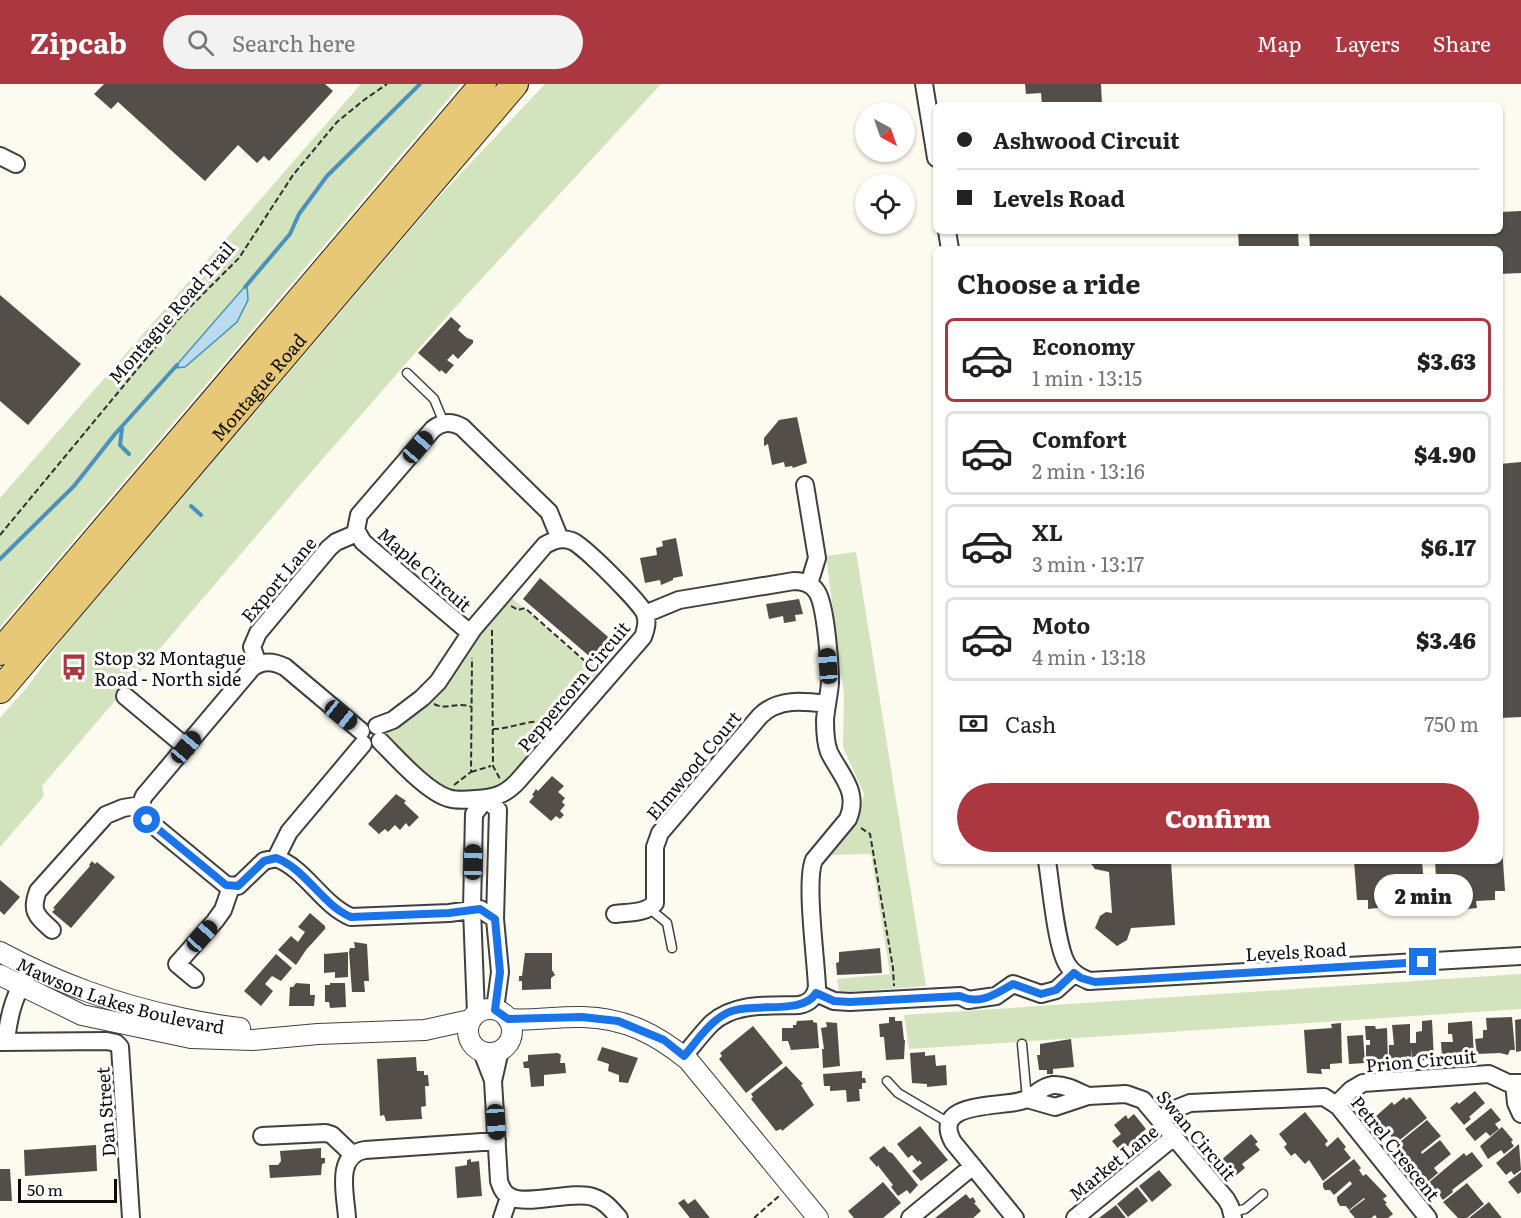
<!DOCTYPE html>
<meta charset="utf-8">
<style>
:root{--surface:#fff;--page:#f2f2f2;--text:#222;--muted:#767676;--line:#e0e0e0;--accent:#ab3740}
body{margin:0;font-family:Literata,serif;background:var(--page);color:var(--text);height:100vh;display:flex;flex-direction:column;font-size:22px;white-space:nowrap}
*{box-sizing:border-box;margin:0}
p{font-size:20px;color:var(--muted)}
.icon{flex:none;width:33px;height:33px;fill:none;stroke:currentColor;stroke-width:2;stroke-linecap:round;stroke-linejoin:round}
.map{position:relative;flex:1;overflow:hidden}
.panel{position:absolute;left:933px;top:162px;width:570px;height:618px;display:flex;flex-direction:column;background:var(--surface);border-radius:9px;box-shadow:0 2px 4px #0004}
.panel>*{flex:none}
.hud{position:absolute;left:933px;top:18px;width:570px;height:132px;border-radius:9px;box-shadow:0 2px 4px #0004;display:grid;align-content:center;height:132px;padding:0 24px;background:var(--surface)}
.needle{width:39px;rotate:140deg}
.fabs{position:absolute;left:855px;top:18px;display:grid;gap:12px}
.fabs a{display:grid;place-items:center;width:60px;height:60px;border-radius:50%;background:var(--surface);box-shadow:0 2px 4px #0004;font-size:30px}
.scale{position:absolute;left:18px;bottom:15px;width:99px;box-sizing:border-box;padding-left:6px;border:3px solid #0d0d0d;border-top:0;font-size:16px;line-height:21px;white-space:nowrap;color:#0d0d0d;-webkit-text-stroke:4px #fff;paint-order:stroke}
.end{position:absolute;width:27px;height:27px;margin:-14px;border:8px solid #1a73e8;background:#fff;box-shadow:0 0 0 3px #fff}
.from{border-radius:50%}
.bubble{position:absolute;height:42px;border-radius:21px;background:var(--surface);box-shadow:0 2px 4px #0004;font-size:20px;font-weight:800;line-height:42px;text-align:center}
.car{position:absolute;width:18px;height:36px;margin:-18px -9px;border-radius:8px;box-shadow:0 0 4px 2px #0007;background:linear-gradient(#222 24%,#8ab4d8 0 40%,#222 0 76%,#8ab4d8 0 86%,#222 0)}
.hud b{display:flex;align-items:center;gap:21px;height:57px;font-size:22px}
.hud b+b{border-top:2px solid var(--line)}
.hud i{width:15px;height:15px;background:var(--text)}
ul{padding:0;list-style:none}
li{display:flex;align-items:center;gap:18px;height:84px;margin:0 12px 9px;padding:0 12px;border:3px solid var(--line);border-radius:9px}
li div{flex:1}
li b{display:block;font-size:22px}
li em{font-style:normal;font-weight:800}
li.active{border-color:var(--accent)}
li>.icon{width:54px;height:54px;stroke-width:1.5}
h2{padding:0 24px;font-size:27px;line-height:72px}
.pay{display:flex;align-items:center;gap:15px;height:66px;padding:0 24px;font-size:22px}
.pay p{margin-inline-start:auto}
.button{display:flex;gap:12px;margin-top:auto;padding:12px 24px}
.button a{flex:1;height:69px;border-radius:36px;background:var(--accent);color:#fff;font-size:24px;font-weight:800;line-height:69px;text-align:center}
header{display:flex;align-items:center;gap:36px;box-sizing:border-box;height:84px;padding:0 30px;background:var(--accent);color:#fff}
header strong{font-size:28px}
nav{display:flex;gap:33px;margin-inline-start:auto;font-size:21px}
.search{width:420px;height:54px;background:var(--page);display:flex;align-items:center;gap:15px;box-sizing:border-box;padding:0 21px;border-radius:33px;color:var(--muted);font-size:22px}
.map>svg:first-child{display:block}
</style>
<header>
<strong>Zipcab</strong>
<div class="search"><svg class="icon" aria-label="search" viewBox="0 0 24 24"><circle cx="10" cy="10" r="6"/><path d="M15 15l6 6"/></svg>Search here</div>
<nav><a>Map</a><a>Layers</a><a>Share</a></nav>
</header>
<div class="map">
<svg width="1521" height="1134" viewBox="0 0 1521 1134">
<rect width="100%" height="100%" fill="#fdfaef"/>
<path fill="#d2e3bd" d="M361,0H461L0,543V414Z
M545,0H661L450,229L299,402L42,702L44,712L0,763V634L28,602L65,551L435,117Z
M856,468L926,902L839,909L837,895L890,890L871,770L830,771L858,736L864,710L843,663L844,611L826,472Z
M505,508L606,596L509,706L447,714L381,649L422,614Z
M1521,890V925L909,965L904,931Z"/>
<path fill="#badcee" stroke="#4b91bc" stroke-width="1.5" d="M247,200L248,216L237,238L185,283L174,284Z"/>
<g fill="none" stroke-linecap="round" stroke-linejoin="round">
<path stroke="#4b91bc" stroke-width="4" d="M245,203L290,150L299,130L327,92L420,0
M122,345L120,361L129,370
M191,422L201,431
M0,475L74,402L115,350L177,281"/>
</g>
<path fill="#544e4b" d="M104,0H325L333,7L269,77L264,72L257,79L238,61L205,97L118,18L111,25L94,10Z
M1025,0H1101L1102,21H1042L1041,9L1026,10Z
M1521,127V189L1500,190V165H1310L1309,147H1500V128Z
M1238,147H1298L1299,165H1239Z
M0,211L81,280L28,341L0,317Z
M451,233L461,242L458,246L467,254L473,256V259L458,275L453,270L447,276L454,281L446,290L441,286L440,288L418,269Z
M797,333L807,379L793,384L792,382L785,383L784,378L772,381L768,360L764,362V354L779,336Z
M1521,378V633L1500,634V380Z
M676,454L683,492L673,494V496L661,501L660,496L645,499L640,474L657,471L656,464L663,462L662,457Z
M540,494L614,558L596,578L523,515Z
M799,515L803,530L795,531L796,537L784,539L783,532L769,535L766,520Z
M552,692L564,702L558,708L565,714L562,718L565,721L560,727L564,731L560,735L556,732L551,737L529,718L534,712L532,711L536,705L538,707Z
M396,710L406,717L404,719L419,733L409,743L406,739L400,746L395,741L388,748L385,745L379,750L368,740Z
M1500,762H1502L1505,807H1495V816L1476,817L1477,824L1467,825L1466,818L1448,819L1447,810L1437,811L1435,777H1500Z
M92,777L95,780L97,778L115,793L71,844L52,828L55,825L53,824L90,782L89,781Z
M1089,777H1171L1175,841L1131,844L1127,856L1117,862L1095,844L1100,832L1106,828L1112,829L1109,788L1095,785Z
M1354,777H1422L1425,812L1414,813L1415,821L1396,822L1397,829L1387,830V823L1368,825V816H1357Z
M0,796L20,813L4,831L0,827Z
M310,829L325,842V845L306,866L296,881L278,866L291,852L298,858L305,848L298,843Z
M354,858L367,860L369,897H364L365,908H352L349,868L350,864H355Z
M880,864L882,889L837,891L836,879L839,878V868Z
M348,868V893L335,894V888L324,889V870Z
M525,869H552V886L555,891L551,894V905L522,906V897H519V892H522Z
M276,870L292,884L281,897L272,892L265,900L273,907L261,922L244,907Z
M296,899L310,900V911H315L314,922H289L290,903H293Z
M330,899H345L346,923L330,924L329,918H325V901H330Z
M889,933H895V937H902L904,956H905L904,975L886,976L884,953H880L879,940L889,939Z
M1512,933L1515,966H1510L1508,971L1500,969L1477,970L1475,955L1483,954V946H1487L1486,934Z
M1521,935V967L1516,968L1515,936Z
M813,936V938L817,939L819,964L791,966L788,957H782V944H793V941H796L797,937Z
M1432,936L1434,975L1417,977V972L1412,973V964L1411,978L1395,979L1394,974L1389,975V961H1394L1392,941L1410,940V959H1416V948L1422,947V937Z
M1472,937L1474,973H1442L1441,958H1453L1452,950H1448V939Z
M826,938L837,939L840,982L823,984L822,965H824L821,944L827,943Z
M1341,939L1342,979L1330,980V985H1321L1322,990L1307,989L1304,946L1332,944L1331,940Z
M753,942L783,979L746,1009L719,975L722,972L720,969Z
M1365,942H1375L1376,945L1387,944L1388,978H1373V975H1366V961H1370V956H1366Z
M1363,951L1365,979L1349,980L1347,952Z
M1071,955L1074,983L1053,985V990H1047V986H1039L1037,971H1040V960Z
M602,963L638,974L628,999L619,998V991L608,987L609,980L597,976Z
M925,968V972L935,971L936,982L946,981L947,1001L927,1003V1000L912,999L910,969Z
M558,969L561,971L560,979H565L566,989L544,991V1002L531,1003L529,984H524L523,978L528,977V971Z
M416,973L417,987H424V991H428L429,1002H425L426,1022L421,1023L422,1035L386,1037L384,1031L380,1032L377,975Z
M786,982L803,1000L801,1001L814,1021L782,1047L781,1045L776,1047L751,1015L753,1013L751,1010Z
M862,987V994H865L866,999H862V1005H859L860,1017L847,1018L846,1006L830,1007V1002H824L823,990Z
M1475,1007L1485,1019L1469,1033L1471,1035L1464,1041L1450,1024L1457,1018L1459,1020Z
M1404,1013L1406,1016L1410,1013L1427,1034L1396,1059L1389,1050L1382,1047V1042L1375,1033L1392,1018L1394,1021Z
M1491,1024L1501,1036L1495,1040L1499,1045L1490,1052L1486,1048L1475,1057L1465,1045Z
M1305,1028L1328,1057L1325,1060L1327,1063L1338,1053L1346,1063L1344,1065L1351,1074L1323,1097L1309,1076L1305,1080L1295,1069L1291,1072L1284,1063L1287,1060L1279,1050Z
M1134,1030L1146,1045L1140,1050L1142,1053L1120,1067L1112,1057L1121,1050L1114,1041L1126,1031L1128,1035Z
M1427,1036L1441,1052L1421,1068L1422,1070L1440,1056L1451,1070L1434,1084L1438,1089L1425,1100L1409,1081L1411,1079L1395,1062Z
M920,1042L948,1076L921,1097L912,1087L922,1079L919,1076L918,1078L912,1071L908,1074L897,1060Z
M1502,1043L1513,1056L1511,1058L1514,1062L1504,1070L1501,1066L1488,1075L1480,1062Z
M1251,1050L1258,1058L1255,1060L1260,1066L1242,1080L1245,1084L1234,1093L1219,1078Z
M1519,1060L1521,1086L1514,1091L1511,1087L1506,1091L1496,1079Z
M96,1061L97,1087L25,1092L24,1066Z
M884,1062L889,1068L892,1069L918,1101L910,1110L907,1106L898,1112L891,1103L893,1101L879,1083V1081L877,1083L869,1074Z
M321,1064V1074H325V1079L322,1080L321,1091L270,1094L269,1081H278L281,1077L280,1067Z
M1472,1068L1483,1082L1452,1106L1453,1108L1443,1116L1434,1105L1432,1107L1427,1100L1464,1069L1466,1072Z
M471,1075V1078L479,1077L482,1112L457,1114L455,1083L467,1081V1076Z
M1354,1075L1361,1084L1359,1086L1363,1092L1366,1090L1387,1112L1383,1115L1387,1119L1385,1120L1393,1130L1388,1134H1377L1375,1131L1371,1134H1355L1349,1127L1365,1115L1364,1114L1349,1126L1346,1122H1340L1337,1117V1113L1352,1100L1350,1097L1334,1111L1330,1106H1325L1323,1103V1099Z
M0,1085H10L12,1117H0Z
M1159,1086L1172,1101L1152,1118L1139,1102Z
M1521,1088V1108L1518,1110L1508,1098Z
M883,1098L901,1119L883,1134H854L848,1127Z
M1467,1099L1484,1120L1467,1134H1458L1443,1118Z
M1137,1103L1148,1117L1128,1133L1117,1120Z
M966,1110L970,1115L973,1113L976,1118L974,1119L981,1127L973,1134H935Z
M684,1115L688,1120L695,1115L710,1134H690L678,1119Z
M1489,1118L1502,1134H1469Z
M1116,1121L1126,1134H1099Z"/>
<g fill="none" stroke-linecap="round" stroke-linejoin="round">
<g stroke="#404040" stroke-width="11">
<path id="service" d="M407,289L434,315L444,339
M650,825L667,839L672,864
M1022,960L1027,1015
M887,997L898,1009L949,1039
M1232,1128L1245,1125L1263,1110"/>
</g>
<g stroke="#404040" stroke-width="20">
<path id="minor" d="M924,0L936,74
M0,72L16,80
M947,147L950,165
M805,401L817,474L809,500
M645,530L679,516L794,497C803,497 812,500 817,508C826,522 830,582 830,599C829,611 826,624 825,636C825,646 825,658 829,668C840,691 860,707 848,735L814,776C805,796 816,876 817,903C815,914 809,919 799,921C771,922 735,918 712,939C702,949 693,961 684,972
M470,549L363,458L356,446L359,431L433,345C442,338 451,337 462,343L549,428L560,455
M258,580L252,563L258,549L329,464L336,458L357,449
M125,612L186,663
M377,642L393,636L422,614L438,598L473,545L545,461C554,456 562,453 572,457C583,461 641,519 645,530C648,538 646,545 643,553L518,697C505,711 494,714 476,715C467,716 457,717 448,714C427,708 396,673 380,657
M361,647L285,583C273,577 263,576 252,584L144,712C139,722 141,727 147,736L226,801L238,802L264,777L276,774C306,785 322,821 351,833L449,829L480,825L495,835
M276,774L289,748L363,660
M1047,777C1051,801 1056,862 1067,880C1072,889 1080,893 1089,897L1521,872
M615,830C628,828 645,830 655,819V763L660,749L760,632C778,614 803,617 827,620
M52,846C37,832 30,828 38,807L106,731L123,724L141,721
M195,895L177,880L215,837L223,826L231,803
M816,909L834,917L850,918L960,912L968,916L996,912L1013,900L1041,910L1056,906L1075,889
M476,930L472,825L474,730L486,715L498,726L495,835L500,888L495,925
M6,957C9,929 15,908 31,885
M0,958L107,957L116,959L120,963L131,1134
M500,966L493,997L499,1097C501,1103 503,1109 509,1112C525,1123 572,1106 593,1113C605,1117 611,1125 619,1134
M482,968L493,996
M1514,999L1516,1019L1521,1030
M1027,1015L1055,1023L1088,1012L1126,1010L1143,1016L1226,1115L1230,1122L1233,1134
M1336,1021L1351,1006L1363,999L1489,990L1508,999H1521
M1162,1035L1175,1025L1190,1019L1324,1013L1338,1022L1428,1134
M262,1052L326,1049L332,1051L352,1070
M347,1134C346,1112 334,1071 365,1066L497,1057
M502,1134L509,1113
M910,1134L973,1082
M1015,1134L953,1058C930,1016 1002,1024 1024,1016C1035,1012 1040,1003 1053,1001C1065,1000 1077,1007 1088,1012
M1075,1134L1175,1052"/>
</g>
<g stroke="#404040" stroke-width="22">
<g id="tertiary">
<path id="s1" d="M0,868C60,900 115,920 181,934C201,938 220,942 240,944"/>
<path d="M0,891L82,931L191,954L253,956L318,950L425,946L470,936"/>
<circle cx="490" cy="947" r="22"/>
<path d="M508,935C533,937 558,932 583,933C625,934 656,950 688,976L818,1134"/>
</g>
</g>
<g stroke="#1e1e1e" stroke-width="28">
<g id="primary">
<path d="M0,568L483,0"/>
<path id="s2" d="M0,606L515,0"/>
</g>
</g>
<path stroke="#2f2f2f" stroke-width="2" stroke-dasharray="6 3" stroke-linecap="butt" d="M0,451L183,230L239,174L293,91L337,38L364,16L387,0
M511,522L518,526L525,524L595,586
M492,546L493,682L500,695
M434,620C447,627 456,617 472,623
M493,645C512,645 530,634 549,639
M471,688L491,682
M454,701L471,688L472,574
M861,744L870,750L893,884L894,902
M754,1134L779,1112"/>
<use href="#service" stroke="#fff" stroke-width="8"/>
<use href="#minor" stroke="#fff" stroke-width="16"/>
<use href="#tertiary" stroke="#fff" stroke-width="20"/>
<use href="#primary" stroke="#e7c876" stroke-width="26"/>
</g>
<g fill="none" stroke-linecap="round" stroke-linejoin="round">
<path stroke="#1a73e8" stroke-width="8" d="M147,736L226,801L238,802L264,777L276,774C306,785 322,821 351,833L449,829L480,825L495,835L500,888L495,926L508,935L582,933L618,937L664,956L684,972C697,957 709,938 727,929C751,917 803,932 816,909L834,917L850,918L960,912C980,922 997,909 1013,900L1041,910L1056,906L1074,889L1081,894L1095,898L1423,878"/>
</g>
<defs>
<g id="bus-bare" transform="scale(2.07)"><path d="M-5-6H5V4H4V6H2V4H-2V6H-4V4H-5ZM-3.5-4V0h7V-4ZM-3.5 1.2v1.5H-2V1.2ZM2 1.2v1.5H3.5V1.2Z" fill="#ab3740" stroke="#fff" stroke-width="2.5" paint-order="stroke"/></g>
</defs>
<g fill-rule="evenodd">
<use href="#bus-bare" x="74" y="583"/>
</g>
<g text-anchor="middle" dominant-baseline="central" stroke-width="6" stroke-linejoin="round" paint-order="stroke">
<g font-size="18" fill="#0d0d0d" stroke="#fff">
<text transform="translate(171 228) rotate(-49)">Montague Road Trail</text>
<text stroke="none"><textPath href="#s2" startOffset="398">Montague Road</textPath></text>
<text transform="translate(425 485) rotate(41)">Maple Circuit</text>
<text transform="translate(278 495) rotate(-50)">Export Lane</text>
<text transform="translate(573 602) rotate(-50)">Peppercorn Circuit</text>
<text transform="translate(693 681) rotate(-50)">Elmwood Court</text>
<text transform="translate(1296 867) rotate(-3)">Levels Road</text>
<text stroke="none"><textPath href="#s1" startOffset="129">Mawson Lakes Boulevard</textPath></text>
<text transform="translate(1421 976) rotate(-5)">Prion Circuit</text>
<text transform="translate(105 1028) rotate(-94)">Dan Street</text>
<text transform="translate(1197 1051) rotate(50)">Swan Circuit</text>
<text transform="translate(1396 1064) rotate(51)">Petrel Crescent</text>
<text transform="translate(1113 1078) rotate(-39)">Market Lane</text>
</g>
<g font-size="18" fill="#0d0d0d" stroke="#fff" text-anchor="start">
<text x="94" y="573">Stop 32 Montague<tspan x="94" dy="21">Road - North side</tspan></text>
</g>
</g>
</svg>
<div class="fabs">
<a><svg class="needle" viewBox="-14 -14 28 28"><path d="M0-13l5 13h-10z" fill="#e53935"/><path d="M0 13l5-13h-10z" fill="#767676"/></svg></a>
<a><svg class="icon" aria-label="locate" viewBox="0 0 24 24"><circle cx="12" cy="12" r="6"/><path d="M12 2v4M12 18v4M2 12h4M18 12h4"/></svg></a>
</div>
<div class="scale">50 m</div>
<i class="end from" style="left:147px;top:736px"></i>
<i class="end" style="left:1423px;top:878px"></i>
<div class="bubble" style="left:1374px;top:790px;width:99px">2 min</div>
<i class="car" style="left:418px;top:363px;rotate:41deg"></i>
<i class="car" style="left:828px;top:582px;rotate:355deg"></i>
<i class="car" style="left:341px;top:631px;rotate:129deg"></i>
<i class="car" style="left:186px;top:663px;rotate:40deg"></i>
<i class="car" style="left:473px;top:778px;rotate:1deg"></i>
<i class="car" style="left:202px;top:852px;rotate:42deg"></i>
<i class="car" style="left:496px;top:1038px;rotate:176deg"></i>
<div class="hud">
<b><i class="from"></i>Ashwood Circuit</b>
<b><i></i>Levels Road</b>
</div>
<section class="panel">
<h2>Choose a ride</h2>
<ul>
<li class="active"><svg class="icon" aria-label="car" viewBox="0 0 24 24"><path d="M5 17H2v-5l4-1 3-4h7l3 4 3 1v5h-3M9 17h6M6 11h13"/><circle cx="7" cy="17" r="2"/><circle cx="17" cy="17" r="2"/></svg><div><b>Economy</b><p>1 min · 13:15</p></div><em>$3.63</em></li>
<li><svg class="icon" aria-label="car" viewBox="0 0 24 24"><path d="M5 17H2v-5l4-1 3-4h7l3 4 3 1v5h-3M9 17h6M6 11h13"/><circle cx="7" cy="17" r="2"/><circle cx="17" cy="17" r="2"/></svg><div><b>Comfort</b><p>2 min · 13:16</p></div><em>$4.90</em></li>
<li><svg class="icon" aria-label="car" viewBox="0 0 24 24"><path d="M5 17H2v-5l4-1 3-4h7l3 4 3 1v5h-3M9 17h6M6 11h13"/><circle cx="7" cy="17" r="2"/><circle cx="17" cy="17" r="2"/></svg><div><b>XL</b><p>3 min · 13:17</p></div><em>$6.17</em></li>
<li><svg class="icon" aria-label="car" viewBox="0 0 24 24"><path d="M5 17H2v-5l4-1 3-4h7l3 4 3 1v5h-3M9 17h6M6 11h13"/><circle cx="7" cy="17" r="2"/><circle cx="17" cy="17" r="2"/></svg><div><b>Moto</b><p>4 min · 13:18</p></div><em>$3.46</em></li>
</ul>
<div class="pay"><svg class="icon" aria-label="cash" viewBox="0 0 24 24"><path d="M3 7h18v10H3z"/><circle cx="12" cy="12" r="2"/></svg>Cash<p>750 m</p></div>
<div class="button"><a>Confirm</a></div>
</section>
</div>
